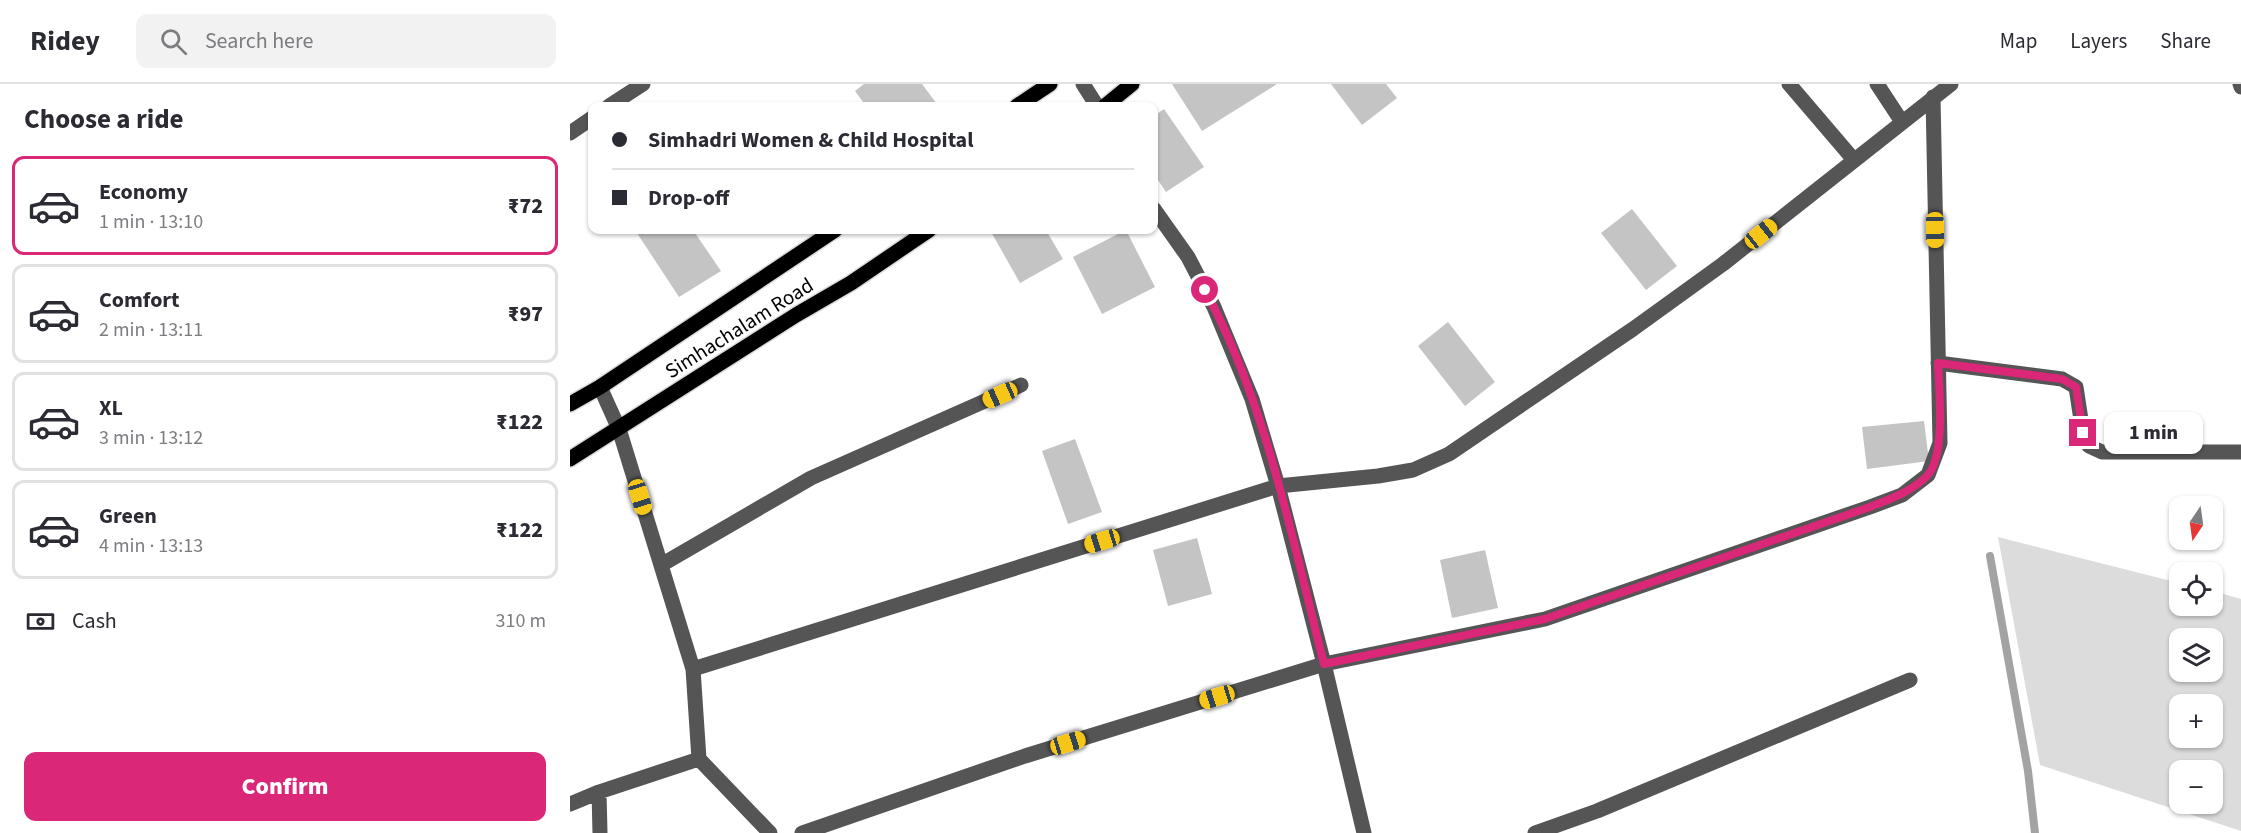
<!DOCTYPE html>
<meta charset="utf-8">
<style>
:root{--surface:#fff;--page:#f2f2f3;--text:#2b2b33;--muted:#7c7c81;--line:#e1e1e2;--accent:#db2777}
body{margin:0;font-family:"Source Sans 3",sans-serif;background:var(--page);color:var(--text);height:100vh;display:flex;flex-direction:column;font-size:22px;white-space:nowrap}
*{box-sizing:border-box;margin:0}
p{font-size:20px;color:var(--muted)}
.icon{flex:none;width:33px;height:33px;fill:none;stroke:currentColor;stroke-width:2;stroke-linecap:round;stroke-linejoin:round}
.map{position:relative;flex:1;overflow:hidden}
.drawer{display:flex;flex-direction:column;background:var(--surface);width:570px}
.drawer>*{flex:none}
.banner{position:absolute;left:18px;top:18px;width:570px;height:132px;border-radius:12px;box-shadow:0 2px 4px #0004;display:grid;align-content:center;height:132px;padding:0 24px;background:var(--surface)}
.needle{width:39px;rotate:193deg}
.buttons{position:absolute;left:1599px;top:412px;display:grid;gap:12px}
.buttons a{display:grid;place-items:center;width:54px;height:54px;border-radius:12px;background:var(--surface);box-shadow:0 2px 4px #0004;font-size:30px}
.end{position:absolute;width:27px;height:27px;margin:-14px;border:8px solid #db2777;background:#fff;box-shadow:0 0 0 3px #fff}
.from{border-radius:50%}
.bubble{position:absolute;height:42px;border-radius:12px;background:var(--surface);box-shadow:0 2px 4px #0004;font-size:20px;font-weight:800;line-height:42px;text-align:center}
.car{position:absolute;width:18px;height:36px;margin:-18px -9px;border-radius:8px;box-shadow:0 0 4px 2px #0007;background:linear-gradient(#f5c518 24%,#345 0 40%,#f5c518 0 76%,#345 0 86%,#f5c518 0)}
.banner b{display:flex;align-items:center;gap:21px;height:57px;font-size:22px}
.banner b+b{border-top:2px solid var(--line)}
.banner i{width:15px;height:15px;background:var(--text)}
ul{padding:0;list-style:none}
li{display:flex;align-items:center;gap:18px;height:99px;margin:0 12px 9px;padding:0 12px;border:3px solid var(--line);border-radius:12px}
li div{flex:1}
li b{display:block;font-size:22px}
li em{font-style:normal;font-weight:800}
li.on{border-color:var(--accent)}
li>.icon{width:54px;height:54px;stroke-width:1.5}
h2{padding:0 24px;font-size:27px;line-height:72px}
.pay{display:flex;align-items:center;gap:15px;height:66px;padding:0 24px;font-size:22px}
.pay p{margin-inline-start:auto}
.action{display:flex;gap:12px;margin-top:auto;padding:12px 24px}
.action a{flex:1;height:69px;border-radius:12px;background:var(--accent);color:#fff;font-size:24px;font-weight:800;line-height:69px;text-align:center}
header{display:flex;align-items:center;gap:36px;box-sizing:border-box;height:84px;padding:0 30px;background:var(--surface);border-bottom:2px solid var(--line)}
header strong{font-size:28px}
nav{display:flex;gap:33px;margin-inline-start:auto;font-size:21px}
.search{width:420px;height:54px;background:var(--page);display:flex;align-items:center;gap:15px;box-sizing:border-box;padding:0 21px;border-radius:12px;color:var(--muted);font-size:22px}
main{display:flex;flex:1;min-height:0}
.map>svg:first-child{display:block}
</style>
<header>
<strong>Ridey</strong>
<div class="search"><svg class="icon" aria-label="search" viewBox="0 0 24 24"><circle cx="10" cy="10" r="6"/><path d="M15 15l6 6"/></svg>Search here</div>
<nav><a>Map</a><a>Layers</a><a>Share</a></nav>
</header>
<main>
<section class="drawer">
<h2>Choose a ride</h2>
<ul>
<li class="on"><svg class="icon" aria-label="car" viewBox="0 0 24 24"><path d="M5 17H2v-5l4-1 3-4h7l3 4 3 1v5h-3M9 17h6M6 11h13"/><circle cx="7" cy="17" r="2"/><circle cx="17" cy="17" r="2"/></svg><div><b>Economy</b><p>1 min · 13:10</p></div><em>₹72</em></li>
<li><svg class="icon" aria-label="car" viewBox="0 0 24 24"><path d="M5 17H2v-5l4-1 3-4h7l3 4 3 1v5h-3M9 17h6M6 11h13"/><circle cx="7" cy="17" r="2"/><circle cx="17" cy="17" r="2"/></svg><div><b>Comfort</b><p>2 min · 13:11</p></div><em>₹97</em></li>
<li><svg class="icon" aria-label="car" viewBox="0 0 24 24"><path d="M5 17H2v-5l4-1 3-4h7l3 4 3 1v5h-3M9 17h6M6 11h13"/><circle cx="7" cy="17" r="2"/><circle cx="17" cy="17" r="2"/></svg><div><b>XL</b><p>3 min · 13:12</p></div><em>₹122</em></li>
<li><svg class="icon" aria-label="car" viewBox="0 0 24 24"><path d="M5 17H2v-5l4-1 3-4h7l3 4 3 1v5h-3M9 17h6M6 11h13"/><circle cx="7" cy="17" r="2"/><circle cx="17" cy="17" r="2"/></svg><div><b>Green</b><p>4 min · 13:13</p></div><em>₹122</em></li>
</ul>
<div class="pay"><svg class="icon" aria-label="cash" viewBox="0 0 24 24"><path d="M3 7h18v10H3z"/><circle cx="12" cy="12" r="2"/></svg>Cash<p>310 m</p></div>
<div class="action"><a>Confirm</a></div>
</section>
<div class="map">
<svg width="1671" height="749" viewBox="0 0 1671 749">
<rect width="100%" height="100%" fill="#fff"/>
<path fill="#dcdcdc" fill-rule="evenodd" d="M1428,453L1609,499L1610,522H1642L1643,507L1671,515V747L1470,681ZM1610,555H1642V588H1610ZM1610,621H1642V654H1610ZM1610,687H1642V720H1610Z"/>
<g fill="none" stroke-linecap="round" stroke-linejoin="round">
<path stroke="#a3a3a3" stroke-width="8" d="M1420,472L1458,687L1465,749"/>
</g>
<path fill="#c4c4c4" d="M294,0H352L367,20L364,22H296L285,7Z
M602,0H707L632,47Z
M761,0H816L827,14L792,41Z
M594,25L634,83L596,108L584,90V32Z
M1062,125L1107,182L1076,206L1031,149Z
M65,146H123L151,187L109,213Z
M420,146H476L493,175L450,199Z
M556,146L585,203L532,230L503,173Z
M878,238L925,298L895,322L848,262Z
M1354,337L1359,377L1297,385L1292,343Z
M505,355L532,428L498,440L472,367Z
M627,454L642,510L598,522L583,466Z
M915,466L928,524L882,534L870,476Z"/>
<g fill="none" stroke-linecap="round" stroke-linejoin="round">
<g stroke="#dbdbdb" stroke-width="18">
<path id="major" d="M447,22L480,0
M535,22L562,0
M0,320L30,303L265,146
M0,375L226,231L281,199L359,146"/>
</g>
<path stroke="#555" stroke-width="15" d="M513,0L527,22
M1219,0L1284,76
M1307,0L1332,38
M1670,0L1671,3
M39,22L73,0
M0,49L22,34
M584,125L618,173L644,223L682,315L708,402L754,580L794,749
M1368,279L1492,295L1506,303L1513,349L1519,362L1532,368H1671
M30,303L49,345L123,585L129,675L200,749
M91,481L241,394L451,301
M123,585L708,402L808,392L843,386L879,370L1063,245L1153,180L1381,0
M0,720L29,708
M30,749L29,708L129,675
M232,749L455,672L754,580L975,535L1300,423L1332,411L1358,391L1370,359L1363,13
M965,749L1027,727L1340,596"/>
<use href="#major" stroke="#000" stroke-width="15"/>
</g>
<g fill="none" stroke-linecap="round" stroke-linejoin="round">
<path stroke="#db2777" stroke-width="8" d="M635,206C697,321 722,455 754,580L975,535L1300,423C1320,415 1341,408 1357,392C1376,372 1369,306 1368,279L1492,295L1506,303L1513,349"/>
</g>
<g text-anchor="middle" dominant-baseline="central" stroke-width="4.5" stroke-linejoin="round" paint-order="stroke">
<g font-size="21" fill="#000" stroke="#fff">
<text transform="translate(169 244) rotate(-32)">Simhachalam Road</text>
</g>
</g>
</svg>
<div class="buttons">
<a><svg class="needle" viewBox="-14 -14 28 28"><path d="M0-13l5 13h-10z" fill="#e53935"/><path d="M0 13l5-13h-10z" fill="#7c7c81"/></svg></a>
<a><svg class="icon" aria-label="locate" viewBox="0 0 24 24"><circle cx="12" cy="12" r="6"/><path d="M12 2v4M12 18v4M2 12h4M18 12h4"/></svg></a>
<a><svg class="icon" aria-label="layers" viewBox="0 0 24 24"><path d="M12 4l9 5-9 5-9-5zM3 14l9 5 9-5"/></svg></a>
<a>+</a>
<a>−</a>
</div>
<i class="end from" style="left:635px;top:206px"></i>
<i class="end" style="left:1513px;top:349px"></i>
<div class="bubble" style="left:1534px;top:328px;width:99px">1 min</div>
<i class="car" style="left:1365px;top:146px;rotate:179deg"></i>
<i class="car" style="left:1191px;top:150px;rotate:51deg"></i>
<i class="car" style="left:430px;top:311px;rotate:246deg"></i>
<i class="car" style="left:70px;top:413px;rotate:163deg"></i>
<i class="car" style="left:532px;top:457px;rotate:253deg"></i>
<i class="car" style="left:647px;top:613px;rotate:253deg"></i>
<i class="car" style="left:498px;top:659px;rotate:73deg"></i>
<div class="banner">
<b><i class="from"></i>Simhadri Women &amp; Child Hospital</b>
<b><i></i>Drop-off</b>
</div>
</div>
</main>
